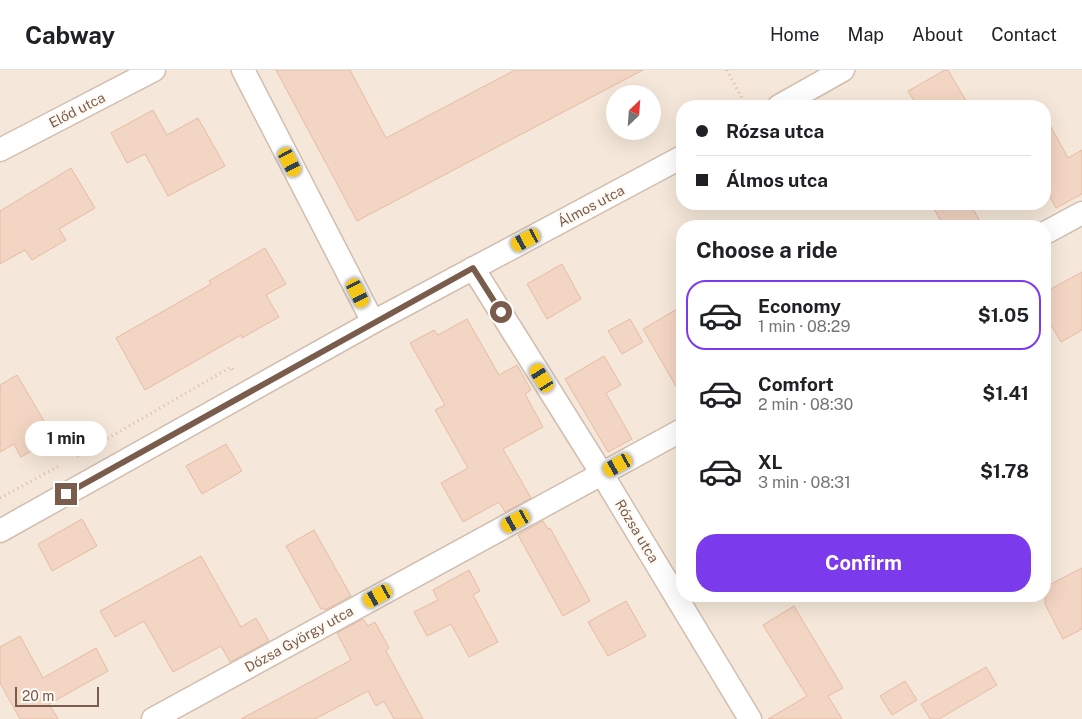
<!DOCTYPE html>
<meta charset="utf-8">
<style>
:root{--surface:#fff;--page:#f6f6f6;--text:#202124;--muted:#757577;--line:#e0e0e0;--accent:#7c3aed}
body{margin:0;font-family:"Public Sans",sans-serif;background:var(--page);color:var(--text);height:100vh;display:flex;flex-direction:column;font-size:19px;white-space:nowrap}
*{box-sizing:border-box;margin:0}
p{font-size:16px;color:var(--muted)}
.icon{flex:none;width:28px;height:28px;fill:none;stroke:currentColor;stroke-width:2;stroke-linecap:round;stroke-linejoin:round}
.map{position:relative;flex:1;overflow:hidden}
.sheet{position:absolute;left:676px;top:150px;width:375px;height:382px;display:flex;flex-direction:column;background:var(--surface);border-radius:20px;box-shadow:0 5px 20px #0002}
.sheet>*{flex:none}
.banner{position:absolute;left:676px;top:30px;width:375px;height:110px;border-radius:20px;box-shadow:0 5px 20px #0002;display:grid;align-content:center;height:110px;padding:0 20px;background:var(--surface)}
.needle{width:32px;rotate:25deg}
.fabs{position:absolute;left:606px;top:15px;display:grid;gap:10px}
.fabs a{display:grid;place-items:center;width:55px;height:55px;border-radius:50%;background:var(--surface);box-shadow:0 5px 20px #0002;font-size:25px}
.scale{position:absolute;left:15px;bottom:12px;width:84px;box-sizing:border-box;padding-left:5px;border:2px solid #7a5c4d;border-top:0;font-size:14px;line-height:18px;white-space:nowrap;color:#7a5c4d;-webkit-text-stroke:4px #fffaf3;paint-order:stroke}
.end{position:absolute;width:22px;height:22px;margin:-11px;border:6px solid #7a5c4d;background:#fff;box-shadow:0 0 0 2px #fff}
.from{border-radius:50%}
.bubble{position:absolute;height:35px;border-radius:18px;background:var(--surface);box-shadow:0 5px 20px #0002;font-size:16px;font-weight:700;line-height:35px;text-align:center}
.car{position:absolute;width:15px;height:30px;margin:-15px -8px;border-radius:6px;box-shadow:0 0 4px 1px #0007;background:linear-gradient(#f5c518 24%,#345 0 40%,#f5c518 0 76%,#345 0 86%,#f5c518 0)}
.banner b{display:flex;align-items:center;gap:18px;height:48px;font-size:19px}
.banner b+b{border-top:1px solid var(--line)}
.banner i{width:12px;height:12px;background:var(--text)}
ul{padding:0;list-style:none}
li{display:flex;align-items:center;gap:15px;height:70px;margin:0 10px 8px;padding:0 10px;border:2px solid transparent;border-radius:20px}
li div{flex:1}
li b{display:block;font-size:19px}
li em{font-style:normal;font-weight:700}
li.active{border-color:var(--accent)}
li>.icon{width:45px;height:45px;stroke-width:1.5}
h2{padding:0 20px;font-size:22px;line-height:60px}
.cta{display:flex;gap:10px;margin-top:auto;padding:10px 20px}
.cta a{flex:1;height:58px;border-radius:20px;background:var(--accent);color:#fff;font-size:20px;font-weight:700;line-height:58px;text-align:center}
header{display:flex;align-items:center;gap:30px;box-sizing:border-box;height:70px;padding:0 25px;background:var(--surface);border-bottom:1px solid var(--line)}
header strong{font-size:24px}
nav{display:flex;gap:28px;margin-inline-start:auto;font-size:18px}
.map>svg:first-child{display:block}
</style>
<header>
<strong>Cabway</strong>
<nav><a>Home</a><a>Map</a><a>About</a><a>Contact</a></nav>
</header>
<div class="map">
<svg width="1082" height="649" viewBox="0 0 1082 649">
<rect width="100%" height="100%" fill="#fdf6ec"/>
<path fill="#f5e8da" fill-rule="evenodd" d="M0,0H1082V649H0ZM615,24H652V61H615ZM682,36H1045V134H682ZM682,156H1045V526H682Z"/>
<path fill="#f3d5c3" stroke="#e6bba3" d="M276,0H350L386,68L515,0H643L357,151Z
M945,0H948L969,36H917L908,21Z
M153,40L167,65L198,48L225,96L168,126L145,84L127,93L111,63Z
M1045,46L1068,88L1082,80V124L1056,138L1045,118Z
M71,98L95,138L59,159L66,170L32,190L25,180L0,194V141Z
M931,134H970L983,156H944Z
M265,178L286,214L266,225L279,247L242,268L241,265L145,320L116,268L211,214L209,211Z
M562,194L581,229L547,249L527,214Z
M1082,202V260L1061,272L1045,244V222Z
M682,236V327L643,259Z
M467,249L499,305L517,295L531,320L525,324L543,357L503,379L531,428L505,442L499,432L463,452L441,413L468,398L435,340L445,335L410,273L434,260L438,265Z
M630,249L643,272L622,284L608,261Z
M604,286L621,315L606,323L632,369L608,382L565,309Z
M17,305L54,368L21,387L14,374L0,382V315Z
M226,374L242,401L202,424L186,396Z
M82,449L97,476L52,501L38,474Z
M543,451L548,459L550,458L590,531L563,546L518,465Z
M314,460L351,526L325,540L323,538L321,539L286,476Z
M201,486L241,557L256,548L269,571L230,592L221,576L173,602L144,551L115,567L100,541Z
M1082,498V559L1063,569L1045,534V517Z
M469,500L480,521L473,525L498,572L469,587L451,554L427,566L414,542L438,530L433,520Z
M626,531L646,566L608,586L588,552Z
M794,536L843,618L828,626L842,649H768L807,626L763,555Z
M363,549L368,556L375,552L389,578L386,581L423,649H394L384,631L376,636L368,621L315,649H241L351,590L337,563Z
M20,566L43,608L96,578L108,601L49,634L58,649H20L0,613V577Z
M986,597L997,615L939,649H930L921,634Z
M905,611L917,630L892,645L880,626Z"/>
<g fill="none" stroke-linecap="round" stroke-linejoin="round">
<g stroke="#d1beb0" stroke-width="25">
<path id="street" d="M243,0L373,252
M779,36L843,0
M0,80L154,0
M1045,163L1082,143
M473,198L602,404L750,649
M0,461L373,252L682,87
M153,649L682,360"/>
</g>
<path stroke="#d9b8a5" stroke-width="3" stroke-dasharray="1 4" stroke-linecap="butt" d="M727,0L746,36
M77,386L231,297L234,302
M0,428L59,396"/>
<use href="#street" stroke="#fff" stroke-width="22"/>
</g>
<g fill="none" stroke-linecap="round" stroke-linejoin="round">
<path stroke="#7a5c4d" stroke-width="6" d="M66,424L473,198L501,242"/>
</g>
<g text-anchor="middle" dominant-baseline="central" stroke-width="4.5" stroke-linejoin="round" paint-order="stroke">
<g font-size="14" fill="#7a5c4d" stroke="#fffaf3">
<text transform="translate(77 40) rotate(-27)">Előd utca</text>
<text transform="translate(591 136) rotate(-28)">Álmos utca</text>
<text transform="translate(637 461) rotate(59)">Rózsa utca</text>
<text transform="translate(299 569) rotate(-29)">Dózsa György utca</text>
</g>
</g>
</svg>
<div class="fabs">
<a><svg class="needle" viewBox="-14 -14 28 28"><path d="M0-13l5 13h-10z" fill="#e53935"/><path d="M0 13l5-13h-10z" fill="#757577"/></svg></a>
</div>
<div class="scale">20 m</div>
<i class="end from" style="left:501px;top:242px"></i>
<i class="end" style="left:66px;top:424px"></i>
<div class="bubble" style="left:25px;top:351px;width:82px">1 min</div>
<i class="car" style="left:290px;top:92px;rotate:152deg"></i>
<i class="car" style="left:526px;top:170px;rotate:242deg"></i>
<i class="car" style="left:358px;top:223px;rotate:153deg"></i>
<i class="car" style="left:542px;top:308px;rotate:328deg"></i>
<i class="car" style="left:618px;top:395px;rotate:241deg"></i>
<i class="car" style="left:516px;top:451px;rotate:241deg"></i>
<i class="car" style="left:378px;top:526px;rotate:241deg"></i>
<div class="banner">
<b><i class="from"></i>Rózsa utca</b>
<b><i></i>Álmos utca</b>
</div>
<section class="sheet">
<h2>Choose a ride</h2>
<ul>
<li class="active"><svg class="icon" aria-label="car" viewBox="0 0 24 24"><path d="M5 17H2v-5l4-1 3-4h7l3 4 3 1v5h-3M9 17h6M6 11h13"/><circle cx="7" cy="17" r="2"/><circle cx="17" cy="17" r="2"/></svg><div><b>Economy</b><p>1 min · 08:29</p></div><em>$1.05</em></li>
<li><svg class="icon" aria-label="car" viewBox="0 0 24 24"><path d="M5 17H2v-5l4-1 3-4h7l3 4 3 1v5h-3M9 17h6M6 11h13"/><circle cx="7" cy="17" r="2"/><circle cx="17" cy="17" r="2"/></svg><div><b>Comfort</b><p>2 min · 08:30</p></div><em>$1.41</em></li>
<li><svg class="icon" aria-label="car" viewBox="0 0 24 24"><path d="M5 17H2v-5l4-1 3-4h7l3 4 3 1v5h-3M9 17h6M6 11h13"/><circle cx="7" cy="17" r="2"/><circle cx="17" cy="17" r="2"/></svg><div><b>XL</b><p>3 min · 08:31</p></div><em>$1.78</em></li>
</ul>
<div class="cta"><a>Confirm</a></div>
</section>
</div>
